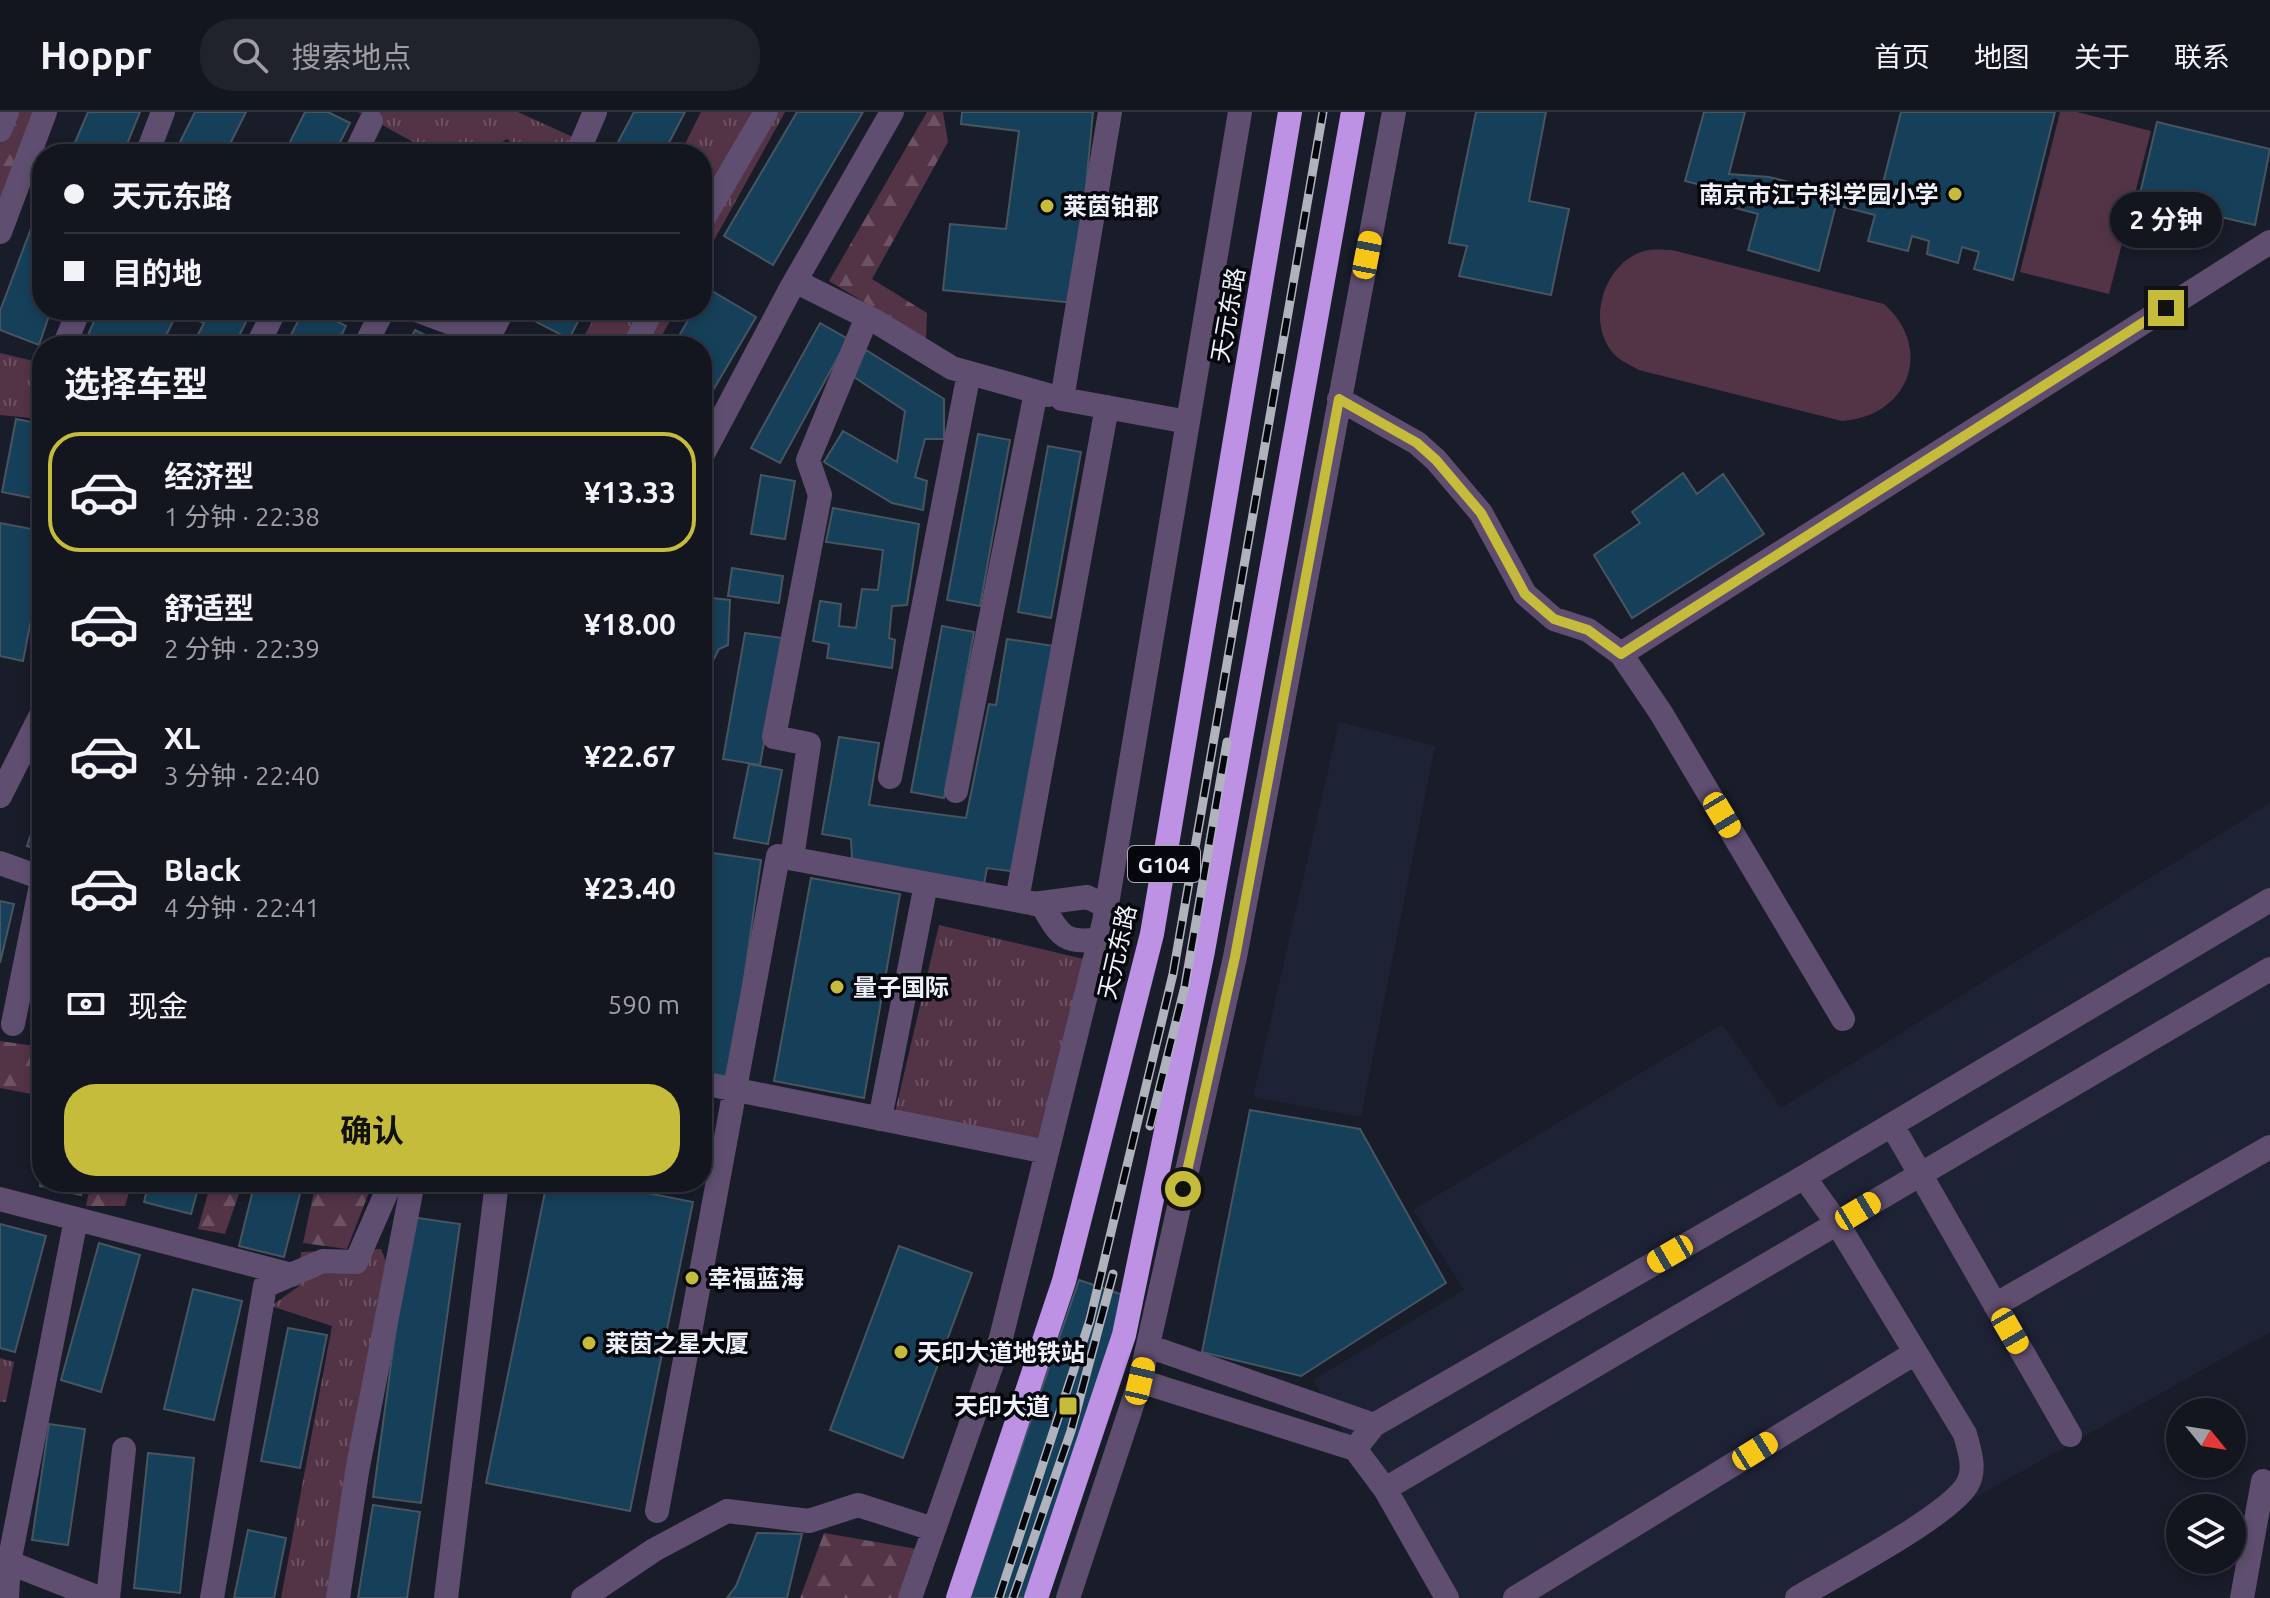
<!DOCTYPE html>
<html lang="zh">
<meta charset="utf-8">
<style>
:root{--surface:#13151f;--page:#20222c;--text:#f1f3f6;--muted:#9d9fa4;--line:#32343d;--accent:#c6bc3c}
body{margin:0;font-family:Ubuntu,"Noto Sans SC",sans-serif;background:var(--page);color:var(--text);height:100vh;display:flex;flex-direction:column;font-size:30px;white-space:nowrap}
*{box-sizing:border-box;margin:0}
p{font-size:26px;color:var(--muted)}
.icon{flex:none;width:44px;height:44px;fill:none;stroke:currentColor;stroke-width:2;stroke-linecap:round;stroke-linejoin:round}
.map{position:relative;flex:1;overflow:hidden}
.drawer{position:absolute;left:32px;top:224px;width:680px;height:856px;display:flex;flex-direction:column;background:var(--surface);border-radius:32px;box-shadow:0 4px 12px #0003,0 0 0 2px var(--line)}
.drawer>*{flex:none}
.hud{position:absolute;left:32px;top:32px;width:680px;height:176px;border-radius:32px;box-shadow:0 4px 12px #0003,0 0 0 2px var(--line);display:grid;align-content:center;height:176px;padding:0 32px;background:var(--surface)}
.needle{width:52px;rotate:120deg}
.buttons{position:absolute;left:2166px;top:1286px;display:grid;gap:16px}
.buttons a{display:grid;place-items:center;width:80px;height:80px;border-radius:50%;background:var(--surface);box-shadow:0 4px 12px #0003,0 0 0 2px var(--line);font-size:40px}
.end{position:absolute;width:36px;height:36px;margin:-18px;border:10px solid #c6bc3c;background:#111;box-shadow:0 0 0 4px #111}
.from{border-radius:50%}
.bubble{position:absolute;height:56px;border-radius:28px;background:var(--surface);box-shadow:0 4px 12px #0003,0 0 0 2px var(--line);font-size:26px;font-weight:700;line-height:56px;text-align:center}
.car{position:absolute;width:24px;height:48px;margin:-24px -12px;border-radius:10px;box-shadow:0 0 6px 2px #0007;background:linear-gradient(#f5c518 24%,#345 0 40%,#f5c518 0 76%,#345 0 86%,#f5c518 0)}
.hud b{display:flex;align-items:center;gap:28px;height:76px;font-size:30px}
.hud b+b{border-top:2px solid var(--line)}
.hud i{width:20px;height:20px;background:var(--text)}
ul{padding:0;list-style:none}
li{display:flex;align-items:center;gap:24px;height:120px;margin:0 16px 12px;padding:0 16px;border:4px solid transparent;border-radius:32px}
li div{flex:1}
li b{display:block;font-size:30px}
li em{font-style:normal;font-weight:700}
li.selected{border-color:var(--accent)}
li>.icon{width:72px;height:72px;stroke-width:1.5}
h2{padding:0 32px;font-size:36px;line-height:96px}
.pay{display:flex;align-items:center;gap:20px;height:88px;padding:0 32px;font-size:30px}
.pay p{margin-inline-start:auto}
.primary-button{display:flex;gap:16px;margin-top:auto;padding:16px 32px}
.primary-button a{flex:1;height:92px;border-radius:32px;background:var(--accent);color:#111;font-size:32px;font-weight:700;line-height:92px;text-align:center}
header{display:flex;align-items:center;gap:48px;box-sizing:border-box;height:112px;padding:0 40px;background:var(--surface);border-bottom:2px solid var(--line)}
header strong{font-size:38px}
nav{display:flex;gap:44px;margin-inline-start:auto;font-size:28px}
.search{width:560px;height:72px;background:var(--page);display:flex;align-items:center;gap:20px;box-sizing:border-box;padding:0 28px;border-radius:32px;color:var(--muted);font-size:30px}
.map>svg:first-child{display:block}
</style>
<header>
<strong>Hoppr</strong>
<div class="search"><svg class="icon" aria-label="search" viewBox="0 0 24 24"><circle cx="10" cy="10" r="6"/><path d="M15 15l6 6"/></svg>搜索地点</div>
<nav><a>首页</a><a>地图</a><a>关于</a><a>联系</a></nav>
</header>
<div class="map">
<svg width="2270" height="1486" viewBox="0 0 2270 1486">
<defs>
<pattern id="grass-tufts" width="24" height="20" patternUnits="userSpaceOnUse" patternTransform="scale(2)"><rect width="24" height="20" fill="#533447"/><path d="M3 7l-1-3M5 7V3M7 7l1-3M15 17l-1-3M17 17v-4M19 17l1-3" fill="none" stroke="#6c5262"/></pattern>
<pattern id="forest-firs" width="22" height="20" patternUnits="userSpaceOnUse" patternTransform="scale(2)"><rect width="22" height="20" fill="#533447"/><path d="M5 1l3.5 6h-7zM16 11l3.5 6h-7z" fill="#6c5262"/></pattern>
</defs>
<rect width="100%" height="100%" fill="#191c29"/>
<path fill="#1e2235" d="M1339,610L1435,634L1361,1005L1253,985Z
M2270,691V1220L1796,1486H1441L1313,1268L1464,1178L1413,1098L1722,912L1781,996Z"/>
<path fill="url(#grass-tufts)" d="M358,0H518L610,42H526L507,27C449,65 412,26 358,0Z
M701,0H785L702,150V42H680Z
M598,198H676L656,234H579Z
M0,241L42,251V307L0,303Z
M939,813L1088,848L1043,1035L895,1000Z
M381,1137L390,1159L350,1486H281L332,1214L271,1194L299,1174L301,1140Z
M0,1246L14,1250L6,1290H0Z"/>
<path fill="url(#forest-firs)" d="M11,0H41L0,106V30Z
M927,0H943L948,30L872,167L927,201L926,227L829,169Z
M0,929L42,935V984L0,976Z
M91,1070H132L125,1094H86Z
M211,1070H243L225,1122L198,1117Z
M316,1070H373L347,1137L303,1131Z
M824,1421L917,1437L899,1486H800Z"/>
<path fill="#533447" d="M2060,0H2077L2151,19L2109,182L2020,160Z
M1672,138L1884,192C1935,237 1908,305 1842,309L1639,258C1630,253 1619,248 1613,241C1586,210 1604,153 1641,140C1650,136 1663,138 1672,138Z"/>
<path fill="#163f59" stroke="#475560" stroke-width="2" d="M88,0H140L123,42H70Z
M195,0H246L225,42H174Z
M305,0H328L350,11L334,42H284Z
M634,0H685L663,42H642L618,30Z
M797,0H863L773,153L724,124Z
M962,0H1093L1075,191L943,178L950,112L1006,117L1019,19L961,12Z
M1476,0H1546L1529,89L1569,97L1551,183L1459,164L1467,134L1449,131Z
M1704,0H1745L1729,62L1769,65L1862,88L1881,79L1901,0H2055L2013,168L1974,157L1979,140L1962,135L1958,151L1927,142L1929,129L1912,124L1908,139L1868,129L1875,103L1836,93L1819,159L1748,138L1758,102L1721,92L1725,79L1685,69Z
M2157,10L2270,37L2255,113L2139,86Z
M35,106L42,108V198H51L39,233L0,218V199Z
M707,176L756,205L702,297V234H673L694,198H702V185Z
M99,198H252L234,234H192L204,211L177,201L161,234H89L84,232Z
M304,198H315L346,214L336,234H285Z
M533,198H584L569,227L529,206Z
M820,211L848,227L780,351L751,336Z
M415,218L446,234H407Z
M866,238L944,287V327H925L915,365L927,369L923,398L892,391L824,350L843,319L897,350L905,299L851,263Z
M16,307L42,312V388L2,380Z
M978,322L1010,328L980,494L947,488Z
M1048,334L1081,340L1051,506L1018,500Z
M1683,361L1697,382L1723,362L1764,422L1632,506L1594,443L1640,411L1632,400Z
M761,363L795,369L785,427L751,422Z
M833,396L919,412L907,493L892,494L889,526L895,528L892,556L827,546L829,532L813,529L820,489L841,492L839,514L856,516L862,477L878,478L883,438L826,430Z
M0,411L42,419V451L23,549L0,544Z
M732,456L783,464L779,491L728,484Z
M702,485L730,488L728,533L719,537L702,570Z
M942,514L974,520L944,686L911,680Z
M745,521L783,526L760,653L723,647Z
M1007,527L1054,534L1017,760L987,756L984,772L852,747L851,727L822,722L839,625L879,631L869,693L966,706L989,592L996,593Z
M749,652L782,658L768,732L734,726Z
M42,689V739L27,734Z
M713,741L761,748L730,966L702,962V817Z
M811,766L900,782L864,986L774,969Z
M0,789L14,792L0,851Z
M42,871V924L31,922Z
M1250,998L1360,1017L1446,1171L1301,1264L1202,1240Z
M42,1063V1070H84L81,1083L40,1074Z
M149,1070H200L191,1102L144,1090Z
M255,1070H303L284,1145L239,1134Z
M547,1070H592L693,1090L630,1399L486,1371Z
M411,1105L460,1112L421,1391L373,1385Z
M0,1112L46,1124L15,1240L0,1236Z
M99,1131L140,1143L101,1280L61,1268Z
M899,1134L972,1161L903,1346L830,1318Z
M1079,1168L1129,1185L1037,1486H970Z
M193,1177L242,1189L214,1308L164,1297Z
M288,1216L327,1223L300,1356L261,1349Z
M49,1312L85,1317L68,1433L32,1428Z
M148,1341L194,1346L180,1481L134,1476Z
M373,1393L420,1400L407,1486H358Z
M248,1418L286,1426L274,1486H234Z
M757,1421L802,1422L787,1486H727L736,1474Z"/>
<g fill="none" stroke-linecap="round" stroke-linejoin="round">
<path stroke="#5f4e6f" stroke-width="24" d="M1110,0L1062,287L1188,310
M0,18L7,0
M147,42L163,0
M355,42L371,9
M577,42L595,0
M702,109L766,0
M0,120L45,0
M795,169L875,209L952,256L1048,283
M416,198L489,225
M64,234L79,198
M257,234L275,198
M365,234L383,198
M484,234L503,198
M634,234L652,198
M1339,287L1417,331L1436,348L1481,401L1525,482L1554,507L1588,518L1621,542L1661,601L1843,907
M702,344L790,178L892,0
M1621,542L2270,130
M890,665L969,261
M956,679L1036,280
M0,684L42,601
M792,746L809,632L774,625L820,383L808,348L867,205
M0,751L42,766
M1017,788L1107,295
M1034,792L1087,785L1106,794
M13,912L42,768
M702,971L1047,1040
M880,1007L926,772
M1892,1013L2070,1323
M0,1087L292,1163
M1995,1193L2270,1035
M1148,1234L1374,1313
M1140,1269L1355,1337L1385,1377L1447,1486
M1355,1337L1374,1313L1804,1065L2270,788
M1385,1377L2270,857
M657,1399L778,744L1042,793C1059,822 1064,833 1099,827
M0,1447L99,1486
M7,1486L9,1451L76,1107
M108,1486L124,1337
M212,1486L265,1174L323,1149L356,1150L391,1070
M338,1486L357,1360L413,1070
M446,1486L497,1070
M583,1486L654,1438L727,1399L809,1409L858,1393L933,1417
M910,1486L1001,1226L1104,810L1240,0
M1068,1486L1140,1269L1235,845L1394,0
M1515,1486L1915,1241
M1797,1486C1832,1465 1953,1402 1968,1371C1976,1356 1969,1337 1965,1322L1837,1111L1804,1065
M2242,1486L2263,1369"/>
<path stroke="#bd91e4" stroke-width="24" d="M958,1486L1064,1169L1152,822L1290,0
M1036,1486L1124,1223L1203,839L1353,0"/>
<g stroke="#b0b3be" stroke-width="9">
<path id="rail" d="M1150,1014L1185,874L1227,630
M999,1486L1090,1208L1173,862L1323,0
M1013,1486L1071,1319L1113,1162"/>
</g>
<use href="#rail" stroke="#06070c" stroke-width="6" stroke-dasharray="18" stroke-linecap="butt"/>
</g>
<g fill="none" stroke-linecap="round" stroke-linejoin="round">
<path stroke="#c6bc3c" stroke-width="10" d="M1183,1077L1235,845L1339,287L1417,331L1436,348L1481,401L1525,482L1554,507L1588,518L1621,542L2166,196"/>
</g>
<g fill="#c6bc3c" stroke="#06070c" stroke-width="3">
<circle cx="1955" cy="82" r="8"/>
<circle cx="1047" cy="94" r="8"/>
<circle cx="837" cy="875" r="8"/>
<circle cx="692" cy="1166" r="8"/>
<circle cx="589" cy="1231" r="8"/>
<circle cx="901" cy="1240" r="8"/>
<rect x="1058" y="1284" width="20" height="20" rx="4"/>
</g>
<g text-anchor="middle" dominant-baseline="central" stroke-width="7" stroke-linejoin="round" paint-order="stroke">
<rect fill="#06070c" stroke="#a8abb3" stroke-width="2" x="1128" y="734" width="72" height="36" rx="6"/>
<g font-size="22" font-weight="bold" fill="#eef1fa">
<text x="1164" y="752">G104</text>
</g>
<g font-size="24" font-weight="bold" fill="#eef1fa" stroke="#06070c" text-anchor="start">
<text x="1939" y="82" text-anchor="end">南京市江宁科学园小学</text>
<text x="1063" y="94">莱茵铂郡</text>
<text x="853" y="875">量子国际</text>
<text x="708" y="1166">幸福蓝海</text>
<text x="605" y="1231">莱茵之星大厦</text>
<text x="917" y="1240">天印大道地铁站</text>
<text x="1050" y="1294" text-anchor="end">天印大道</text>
</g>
<g font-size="24" fill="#eef1fa" stroke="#06070c">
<text transform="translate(1228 203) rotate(-80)">天元东路</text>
<text transform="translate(1117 840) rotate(-77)">天元东路</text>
</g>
</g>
</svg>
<div class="buttons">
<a><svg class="needle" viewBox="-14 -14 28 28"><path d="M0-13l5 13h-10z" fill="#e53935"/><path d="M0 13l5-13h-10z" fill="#9d9fa4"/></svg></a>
<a><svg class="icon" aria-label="layers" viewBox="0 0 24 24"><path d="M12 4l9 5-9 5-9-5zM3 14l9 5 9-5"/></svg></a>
</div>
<i class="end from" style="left:1183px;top:1077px"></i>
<i class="end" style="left:2166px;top:196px"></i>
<div class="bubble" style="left:2110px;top:80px;width:112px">2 分钟</div>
<i class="car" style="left:1367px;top:143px;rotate:11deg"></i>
<i class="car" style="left:1722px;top:703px;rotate:149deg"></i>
<i class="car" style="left:1858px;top:1099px;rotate:59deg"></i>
<i class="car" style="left:1670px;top:1142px;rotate:240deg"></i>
<i class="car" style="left:2010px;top:1219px;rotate:150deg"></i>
<i class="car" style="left:1140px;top:1269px;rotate:13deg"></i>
<i class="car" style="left:1755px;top:1339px;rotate:58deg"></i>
<div class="hud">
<b><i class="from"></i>天元东路</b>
<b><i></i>目的地</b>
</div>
<section class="drawer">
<h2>选择车型</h2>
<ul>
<li class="selected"><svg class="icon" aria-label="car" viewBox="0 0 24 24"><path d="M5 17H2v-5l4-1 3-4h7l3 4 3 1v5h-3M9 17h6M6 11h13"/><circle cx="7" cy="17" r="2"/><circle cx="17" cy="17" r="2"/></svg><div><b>经济型</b><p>1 分钟 · 22:38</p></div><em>¥13.33</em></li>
<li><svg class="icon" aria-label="car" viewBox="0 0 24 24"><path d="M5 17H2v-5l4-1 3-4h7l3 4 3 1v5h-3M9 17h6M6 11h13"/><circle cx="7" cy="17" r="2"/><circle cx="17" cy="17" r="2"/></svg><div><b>舒适型</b><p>2 分钟 · 22:39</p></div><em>¥18.00</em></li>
<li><svg class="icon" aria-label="car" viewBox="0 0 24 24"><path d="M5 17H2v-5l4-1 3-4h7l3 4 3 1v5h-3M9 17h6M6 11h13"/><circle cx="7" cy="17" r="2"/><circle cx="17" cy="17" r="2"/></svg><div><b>XL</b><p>3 分钟 · 22:40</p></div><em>¥22.67</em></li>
<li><svg class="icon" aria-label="car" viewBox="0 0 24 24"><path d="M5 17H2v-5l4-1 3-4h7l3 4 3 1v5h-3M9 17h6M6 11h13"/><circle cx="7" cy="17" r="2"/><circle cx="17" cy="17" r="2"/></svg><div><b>Black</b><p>4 分钟 · 22:41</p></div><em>¥23.40</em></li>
</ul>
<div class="pay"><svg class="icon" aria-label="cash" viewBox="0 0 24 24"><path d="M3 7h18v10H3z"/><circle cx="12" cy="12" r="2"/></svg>现金<p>590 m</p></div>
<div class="primary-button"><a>确认</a></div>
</section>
</div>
